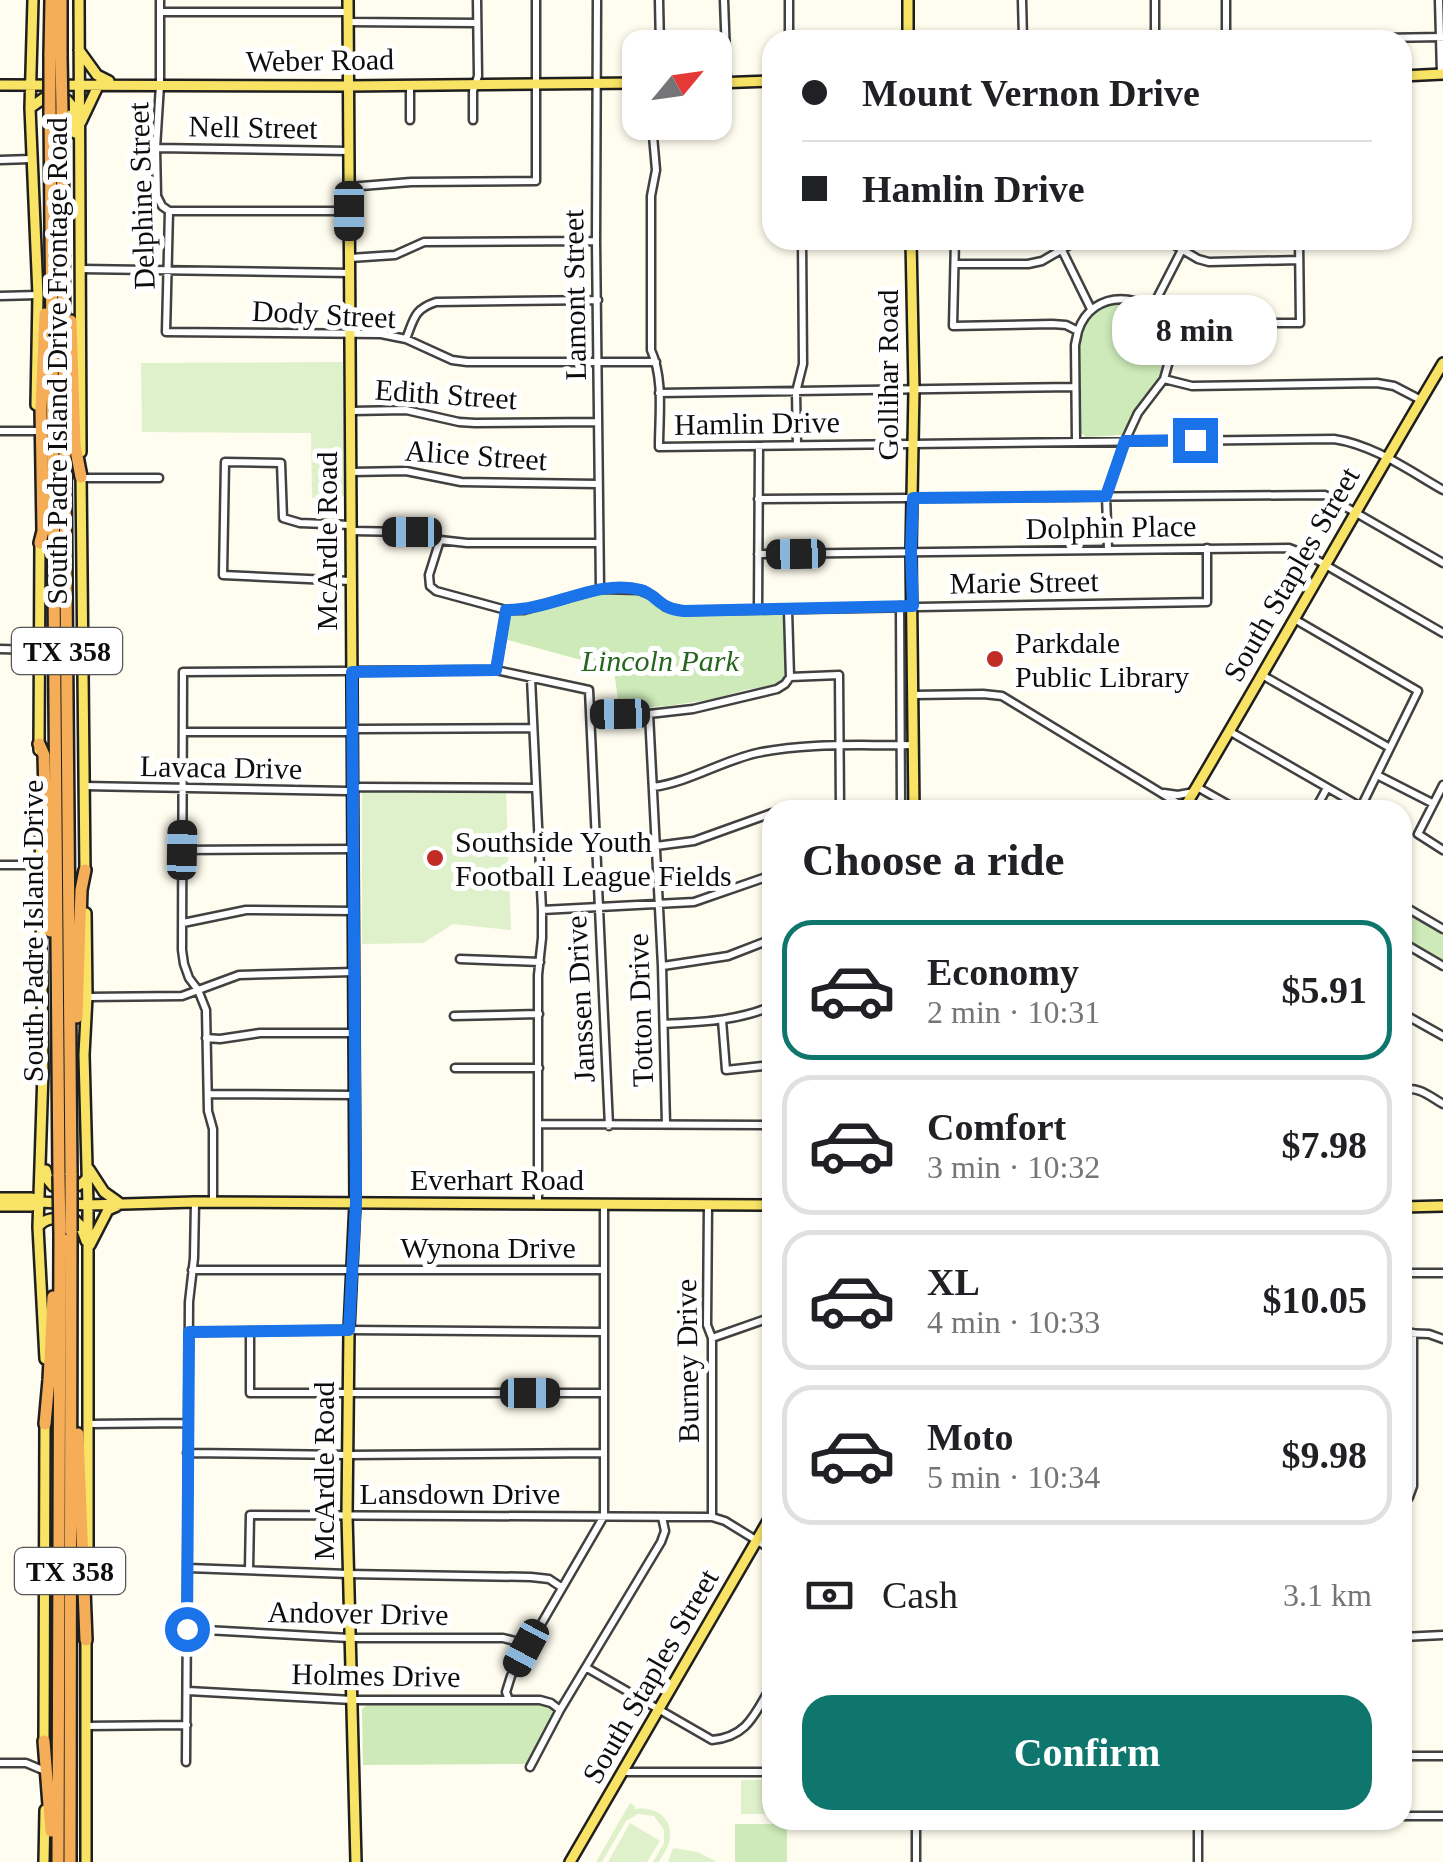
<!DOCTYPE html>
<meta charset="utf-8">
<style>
:root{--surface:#fff;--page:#f6f6f6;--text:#202124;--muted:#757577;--line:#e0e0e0;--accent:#0f766e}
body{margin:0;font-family:"Times New Roman",serif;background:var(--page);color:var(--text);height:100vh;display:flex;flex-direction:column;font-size:38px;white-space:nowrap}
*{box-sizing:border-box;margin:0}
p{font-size:32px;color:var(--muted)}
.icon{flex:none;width:55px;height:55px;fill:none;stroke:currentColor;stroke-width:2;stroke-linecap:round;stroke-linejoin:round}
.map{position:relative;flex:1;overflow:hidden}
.drawer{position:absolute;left:762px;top:800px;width:650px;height:1030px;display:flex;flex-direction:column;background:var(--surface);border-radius:30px;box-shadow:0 2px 8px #0004}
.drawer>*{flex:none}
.banner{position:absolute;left:762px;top:30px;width:650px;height:220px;border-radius:30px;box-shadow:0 2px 8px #0004;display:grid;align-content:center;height:220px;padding:0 40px;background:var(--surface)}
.needle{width:65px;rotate:61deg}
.buttons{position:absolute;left:622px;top:30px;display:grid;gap:20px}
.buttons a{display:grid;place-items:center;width:110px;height:110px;border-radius:20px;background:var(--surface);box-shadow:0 2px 8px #0004;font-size:50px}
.end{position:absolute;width:45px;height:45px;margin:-22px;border:12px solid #1a73e8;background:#fff;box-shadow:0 0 0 5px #fff}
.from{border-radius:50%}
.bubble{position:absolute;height:70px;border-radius:30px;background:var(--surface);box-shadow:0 2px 8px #0004;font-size:32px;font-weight:800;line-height:70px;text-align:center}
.car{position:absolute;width:30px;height:60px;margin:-30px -15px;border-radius:12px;box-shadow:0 0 8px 2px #0007;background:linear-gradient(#222 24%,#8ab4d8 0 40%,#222 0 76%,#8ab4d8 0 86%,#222 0)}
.banner b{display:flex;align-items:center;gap:35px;height:95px;font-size:38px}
.banner b+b{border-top:2px solid var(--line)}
.banner i{width:25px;height:25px;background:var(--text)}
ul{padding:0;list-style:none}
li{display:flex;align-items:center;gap:30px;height:140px;margin:0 20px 15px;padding:0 20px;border:5px solid var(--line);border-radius:30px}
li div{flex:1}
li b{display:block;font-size:38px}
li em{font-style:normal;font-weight:800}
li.current{border-color:var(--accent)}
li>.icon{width:90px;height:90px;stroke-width:1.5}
h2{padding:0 40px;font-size:45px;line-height:120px}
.pay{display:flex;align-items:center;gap:25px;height:110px;padding:0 40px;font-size:38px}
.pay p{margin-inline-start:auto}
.primary-button{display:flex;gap:20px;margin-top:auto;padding:20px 40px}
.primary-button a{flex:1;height:115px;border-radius:30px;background:var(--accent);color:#fff;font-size:40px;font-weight:800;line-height:115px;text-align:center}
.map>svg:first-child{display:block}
</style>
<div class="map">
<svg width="1443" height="1862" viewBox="0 0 1443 1862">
<rect width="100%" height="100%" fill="#fffdef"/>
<path fill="#cdeab8" d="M1130,303C1162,310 1175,345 1162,374C1157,384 1148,391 1142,400C1134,411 1129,424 1123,435L1086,437L1079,431L1080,333C1089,308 1106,304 1130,303Z
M590,594L639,595L662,610L673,614H784L786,617V677L778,685L745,690L714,699L667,706L619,709L614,669L504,639L510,613H535Z
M1403,909L1443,933V961L1403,937Z
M368,1704L542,1705L550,1708L553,1713L527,1764L363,1765L362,1709Z
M735,1824H787V1862H735Z"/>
<path fill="#dff1ca" d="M343,362L344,496L312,498L311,433L142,432L141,363Z
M506,791L511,930L453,924L423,943L362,944V792Z
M741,1780H772V1814H741Z
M630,1803L635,1806L634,1809C652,1806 672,1815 670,1837C670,1846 663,1854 659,1862H653L664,1843V1830L654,1816L638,1814L626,1821L602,1862H596Z
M630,1823L660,1841L647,1862H608Z
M673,1848L698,1852L717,1862H668Z"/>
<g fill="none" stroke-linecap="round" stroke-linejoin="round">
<g stroke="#414141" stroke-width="11">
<path id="minor" d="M160,0V85L156,148L157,196L162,206L169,211L166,332L381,334L406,339L452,360L467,362H656
M597,0L596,241L600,589
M659,0L660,48
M724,0L727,83
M789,0V40
M1022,0L1023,39
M1439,0L1441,74
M160,12H348
M348,22L476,23
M1023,38L1155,36V0
M1226,40V0
M1249,40L1443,37
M410,85V120
M473,120V91L478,76L477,0
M657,122L653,136L656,170L651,196V350C664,379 659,415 659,447L1334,439C1374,445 1408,470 1443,490
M156,148L349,151
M0,160L31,159
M349,187L411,182L536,181V0
M169,211H349
M955,240L953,326L1052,324L1066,325L1078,331C1092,288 1149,290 1166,329L1201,323H1300L1299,240
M1057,240L1091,309
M1166,240L1198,259L1209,262L1299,260
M350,258L395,255L424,242L596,241
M955,264H1028L1042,261L1078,240
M80,269L350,273
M0,296L38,295
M1152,308L1187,240
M406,339C414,319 414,309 436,302L598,300
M1164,379L1192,386L1377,383L1394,386L1421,400
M659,393L1075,387
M351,411L406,410L459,422L475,423L598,422
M0,431H36
M1076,441L1075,345L1078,331
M797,445L796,392L803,364L802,240
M351,472L406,471L461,482L598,484
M82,478H159
M758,499L1325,495L1443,563
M351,525L300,523L283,518L281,463L225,462L223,575L351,581
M351,531L412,532L426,534L440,540L467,543H598
M440,540L429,575L430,586L436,591L506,610H524L600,589L639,590L653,596L666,607L684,611L1207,602V548
M1108,549L1106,496L1125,441L1138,413L1164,379L1169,361L1166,329
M758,554L1289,548L1310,556L1443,633
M900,606L901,810
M758,609L759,446
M788,610L790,677
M0,649L38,650
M496,670L506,610
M1262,675L1390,748
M531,678L542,910V938L538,975V1204
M913,695L983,694L1002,696L1189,810
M649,714L662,966L666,1124
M590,715L649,714L693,709L777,689L785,684L790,677L839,675L840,810
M1229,731L1361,807L1418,691L1296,620
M185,732H346L359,729L533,728
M1377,775L1432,803
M1443,785L1418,834L1443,850
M84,786L347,791L360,787L536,788
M653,787C690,782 721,761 757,753C808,742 861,746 913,745
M1197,787L1238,810
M1164,793L1178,795L1194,792
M782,810L840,806
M1315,810L1327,788
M656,846L694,841L772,813
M182,850L353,849
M0,865H41
M1402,905L1443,929
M542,910L694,902L772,875
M183,923L246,910L354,911
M1402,942L1443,966
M460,959L540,962
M663,966L728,956L772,939
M87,997L182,996L239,975L354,972
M1402,1013L1443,1036
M454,1016L539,1014
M722,1020L726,1070L772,1065
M664,1024C701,1022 738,1021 772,1006
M206,1038L220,1039L260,1033H354
M455,1068H539
M1402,1090C1419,1086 1429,1096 1443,1104
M208,1094L355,1095
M540,1124L772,1125
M213,1202V1129L208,1111L206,1010L198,990L189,978L184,964L182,950L183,672L496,670L589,690L609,1126
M708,1205L707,1325L712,1338V1517
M192,1270H604
M1402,1273H1443
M250,1331V1393H603
M189,1332L349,1330L604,1332
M1402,1333L1429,1334L1443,1339
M712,1338L772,1317
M1402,1395H1413
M89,1424L187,1423
M187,1453L348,1455L603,1453
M1402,1507L1409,1497L1413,1486V1333
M188,1568L348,1574L531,1577L549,1579L561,1587
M249,1570L250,1515L712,1517L725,1521L772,1550
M187,1629L349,1638H503L515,1641L526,1648
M1402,1637L1443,1635
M587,1668L712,1740C748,1737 755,1713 772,1685
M188,1691L352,1700H540L551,1703L560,1710
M509,1700L506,1692L511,1676L604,1516V1205
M85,1726L187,1725
M1402,1756H1443
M186,1762L189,1302L194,1258L195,1202
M0,1763H26L45,1771
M530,1767L560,1710L661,1542L665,1531L662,1517
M624,1772H772
M1402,1816H1443
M916,1862V1820
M1198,1862V1820"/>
</g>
<g stroke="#1f1f1f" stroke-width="14">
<path id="major" d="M33,0L30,108L38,295L36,405
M79,0L81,452
M348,0L355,1203L349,1330L347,1515L356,1862
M908,0V40
M79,50L97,75L109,81
M1402,76L1443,74
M715,83L772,81
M0,85L348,86L640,83
M30,108L44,98L67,100L72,106L75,133
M81,122L99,84
M911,240L914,389L911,552L914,810
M81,473L85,872
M39,750L40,540
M1183,810C1271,662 1355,511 1443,363
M40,815L43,1072L38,1227L45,1359
M86,913L87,997L84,1055L88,1205V1547
M89,1169L104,1192L118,1202
M46,1170L48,1180L53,1186C66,1187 79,1190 87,1178
M0,1198H32L41,1202L88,1205L195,1202L772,1205
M0,1206H32L41,1202
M1402,1207L1443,1206
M38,1227C47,1215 61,1219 74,1219L80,1225L86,1241
M90,1245L108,1210L117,1206
M44,1744L45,1420
M44,1862L45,1810
M86,1862V1637
M570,1862L772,1514"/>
</g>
<g stroke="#1f1f1f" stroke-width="16">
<path id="highway" d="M61,0V56
M50,55L51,0
M50,111L59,1176
M62,111L71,1175
M71,321L75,445L81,477
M40,543L43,531L41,409L45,314
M39,744L44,755L47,880L50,931
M77,1017L81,890L85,870
M45,1424L49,1380L53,1297
M78,1434L86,1640
M44,1741L51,1831
M58,1862L60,1235
M70,1862L71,1231"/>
</g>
<use href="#minor" stroke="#fff" stroke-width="6"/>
<use href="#major" stroke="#f9e365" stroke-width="9"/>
<use href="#highway" stroke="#f5ae57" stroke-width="11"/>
<g stroke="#1f1f1f" stroke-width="16" stroke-linecap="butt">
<path id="highway-bridge" d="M50,55V111
M61,56L62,111
M59,1176L60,1235
M71,1231V1175"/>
</g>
<use href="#highway-bridge" stroke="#f5ae57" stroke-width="11"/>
</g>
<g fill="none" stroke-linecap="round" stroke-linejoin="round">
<path stroke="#1a73e8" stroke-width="12" d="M187,1629L189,1332L349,1330L356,1203L352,672L496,670L506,610C550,611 598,578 641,590C652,593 658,603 668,607C673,610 678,610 684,611L913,606L911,552L913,498L1106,496L1125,441L1195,440"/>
</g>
<g fill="#bf2d25" stroke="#fff" stroke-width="4">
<circle cx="995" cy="659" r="10"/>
<circle cx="435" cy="858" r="10"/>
</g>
<g text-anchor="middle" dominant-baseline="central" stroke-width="10" stroke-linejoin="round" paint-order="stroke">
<g fill="#fff" stroke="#565656" stroke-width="2.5">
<rect x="12" y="628" width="110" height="46" rx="8"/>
<rect x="15" y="1548" width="110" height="46" rx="8"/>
</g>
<g font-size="28" font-weight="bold" fill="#0e0e0e">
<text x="67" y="651">TX 358</text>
<text x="70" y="1571">TX 358</text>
</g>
<g font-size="30" fill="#0e0e0e" stroke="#fff">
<text transform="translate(320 60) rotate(-1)">Weber Road</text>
<text transform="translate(253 127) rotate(1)">Nell Street</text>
<text transform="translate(141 196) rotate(-92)">Delphine Street</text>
<text transform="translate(574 295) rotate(-91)">Lamont Street</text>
<text transform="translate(324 314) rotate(3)">Dody Street</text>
<text transform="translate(56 361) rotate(-90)">South Padre Island Drive Frontage Road</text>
<text transform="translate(887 375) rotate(-90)">Gollihar Road</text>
<text transform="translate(446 394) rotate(4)">Edith Street</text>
<text transform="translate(757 423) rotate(-1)">Hamlin Drive</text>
<text transform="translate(476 455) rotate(4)">Alice Street</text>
<text transform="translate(1111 527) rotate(-1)">Dolphin Place</text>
<text transform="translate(326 541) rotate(-90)">McArdle Road</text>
<text transform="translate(1291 574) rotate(-60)">South Staples Street</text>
<text transform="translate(1024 582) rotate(-1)">Marie Street</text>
<text transform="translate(221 767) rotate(1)">Lavaca Drive</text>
<text transform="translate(32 931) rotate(-90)">South Padre Island Drive</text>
<text transform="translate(580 999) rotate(-93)">Janssen Drive</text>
<text transform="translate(640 1010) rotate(-92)">Totton Drive</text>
<text x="497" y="1179">Everhart Road</text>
<text x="488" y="1247">Wynona Drive</text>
<text transform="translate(687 1361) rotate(-91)">Burney Drive</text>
<text transform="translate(323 1471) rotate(-90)">McArdle Road</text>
<text x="460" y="1493">Lansdown Drive</text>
<text transform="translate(358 1613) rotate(1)">Andover Drive</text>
<text transform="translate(376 1675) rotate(1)">Holmes Drive</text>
<text transform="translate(650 1676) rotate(-60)">South Staples Street</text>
</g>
<g font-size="30" fill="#0e0e0e" stroke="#fff" text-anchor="start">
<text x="1015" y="642">Parkdale<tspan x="1015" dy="34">Public Library</tspan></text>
<text x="455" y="841">Southside Youth<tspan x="455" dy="34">Football League Fields</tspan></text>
</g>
<g font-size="30" font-style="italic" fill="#25661d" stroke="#fff">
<text x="660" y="660">Lincoln Park</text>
</g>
</g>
</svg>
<div class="buttons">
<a><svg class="needle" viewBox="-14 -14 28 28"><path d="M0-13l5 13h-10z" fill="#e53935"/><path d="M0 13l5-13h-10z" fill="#757577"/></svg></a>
</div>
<i class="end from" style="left:187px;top:1629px"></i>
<i class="end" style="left:1195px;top:440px"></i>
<div class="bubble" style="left:1112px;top:295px;width:165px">8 min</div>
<i class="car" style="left:349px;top:211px;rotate:180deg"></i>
<i class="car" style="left:412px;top:532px;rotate:270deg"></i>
<i class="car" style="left:796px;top:554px;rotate:269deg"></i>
<i class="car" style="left:620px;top:714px;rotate:269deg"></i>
<i class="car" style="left:182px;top:850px;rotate:1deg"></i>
<i class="car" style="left:530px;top:1393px;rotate:90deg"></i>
<i class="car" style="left:526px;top:1648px;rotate:208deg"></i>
<div class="banner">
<b><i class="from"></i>Mount Vernon Drive</b>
<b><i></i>Hamlin Drive</b>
</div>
<section class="drawer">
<h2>Choose a ride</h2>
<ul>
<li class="current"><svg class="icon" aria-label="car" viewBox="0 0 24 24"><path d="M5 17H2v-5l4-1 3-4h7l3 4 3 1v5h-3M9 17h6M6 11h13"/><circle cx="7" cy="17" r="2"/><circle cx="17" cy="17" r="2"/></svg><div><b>Economy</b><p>2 min · 10:31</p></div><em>$5.91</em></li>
<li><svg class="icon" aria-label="car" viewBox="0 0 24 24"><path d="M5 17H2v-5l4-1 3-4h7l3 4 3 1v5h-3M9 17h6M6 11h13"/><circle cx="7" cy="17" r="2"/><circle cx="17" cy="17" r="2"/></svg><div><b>Comfort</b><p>3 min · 10:32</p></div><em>$7.98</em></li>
<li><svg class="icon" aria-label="car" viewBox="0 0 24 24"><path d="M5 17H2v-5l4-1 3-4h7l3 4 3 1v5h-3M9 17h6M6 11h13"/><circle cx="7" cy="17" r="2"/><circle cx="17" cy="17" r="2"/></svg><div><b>XL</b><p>4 min · 10:33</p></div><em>$10.05</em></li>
<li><svg class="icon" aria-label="car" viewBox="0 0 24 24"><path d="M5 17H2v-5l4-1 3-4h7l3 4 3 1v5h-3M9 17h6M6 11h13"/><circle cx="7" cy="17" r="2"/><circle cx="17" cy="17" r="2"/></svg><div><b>Moto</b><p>5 min · 10:34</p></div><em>$9.98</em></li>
</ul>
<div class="pay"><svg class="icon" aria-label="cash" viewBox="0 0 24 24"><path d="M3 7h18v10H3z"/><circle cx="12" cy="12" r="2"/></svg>Cash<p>3.1 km</p></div>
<div class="primary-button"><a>Confirm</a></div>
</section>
</div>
